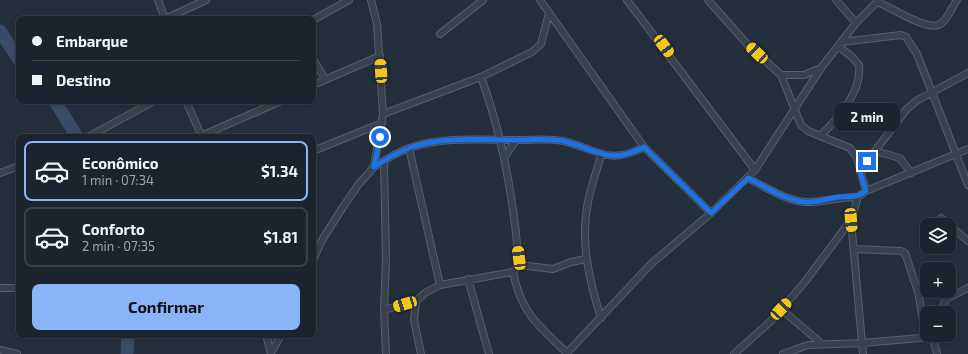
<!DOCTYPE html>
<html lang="pt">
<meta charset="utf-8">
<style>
:root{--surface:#1b232e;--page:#282f3a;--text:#f1f3f6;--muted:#a0a4aa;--line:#39404a;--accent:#8ab4f8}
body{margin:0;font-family:"Exo 2",sans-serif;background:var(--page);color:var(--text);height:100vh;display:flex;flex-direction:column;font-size:15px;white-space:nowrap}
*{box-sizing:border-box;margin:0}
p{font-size:13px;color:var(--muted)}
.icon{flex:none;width:22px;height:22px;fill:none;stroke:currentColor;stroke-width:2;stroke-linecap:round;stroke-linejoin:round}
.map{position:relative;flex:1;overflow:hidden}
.sheet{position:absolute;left:16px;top:134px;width:300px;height:204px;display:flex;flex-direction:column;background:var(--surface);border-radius:8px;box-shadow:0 2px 6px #0003,0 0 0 1px var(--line)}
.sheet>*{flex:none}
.hud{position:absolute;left:16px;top:16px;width:300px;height:88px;border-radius:8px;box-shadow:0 2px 6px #0003,0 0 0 1px var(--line);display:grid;align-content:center;height:88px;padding:0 16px;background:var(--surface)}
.buttons{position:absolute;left:920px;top:218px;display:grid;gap:8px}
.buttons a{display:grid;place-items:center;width:36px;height:36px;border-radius:8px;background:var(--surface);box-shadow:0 2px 6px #0003,0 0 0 1px var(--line);font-size:20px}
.end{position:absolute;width:18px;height:18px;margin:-9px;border:5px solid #1a73e8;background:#fff;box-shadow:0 0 0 2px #fff}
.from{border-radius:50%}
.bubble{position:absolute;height:28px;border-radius:8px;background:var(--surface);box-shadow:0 2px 6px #0003,0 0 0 1px var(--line);font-size:13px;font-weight:700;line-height:28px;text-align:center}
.car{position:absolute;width:12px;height:24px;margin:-12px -6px;border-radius:5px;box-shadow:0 0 3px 1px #0007;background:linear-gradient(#f5c518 24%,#345 0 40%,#f5c518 0 76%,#345 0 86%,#f5c518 0)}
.hud b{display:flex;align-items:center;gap:14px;height:38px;font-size:15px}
.hud b+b{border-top:1px solid var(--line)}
.hud i{width:10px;height:10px;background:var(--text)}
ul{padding:7px 0 0;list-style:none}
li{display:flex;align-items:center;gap:12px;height:60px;margin:0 8px 6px;padding:0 8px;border:2px solid var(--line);border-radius:8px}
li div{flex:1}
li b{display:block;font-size:15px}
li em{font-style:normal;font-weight:700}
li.selected{border-color:var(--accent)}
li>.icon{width:36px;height:36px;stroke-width:1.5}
.action{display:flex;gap:8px;margin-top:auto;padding:8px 16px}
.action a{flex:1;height:46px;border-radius:8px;background:var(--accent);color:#111;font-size:16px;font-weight:700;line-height:46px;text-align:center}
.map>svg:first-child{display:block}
</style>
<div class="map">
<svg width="968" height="354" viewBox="0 0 968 354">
<rect width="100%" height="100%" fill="#242f3e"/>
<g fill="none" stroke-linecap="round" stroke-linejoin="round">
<path stroke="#394c67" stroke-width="13" d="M0,31L19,60
M55,101L77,137
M127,354L128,335"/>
<g stroke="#565f6c" stroke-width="8">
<path id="minor" d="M158,0L165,19
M540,0L644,147L711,213
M627,0L755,170
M708,0L748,45L781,75L801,125L808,131L850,148L857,158L866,191
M836,0L856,23
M877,2C891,7 925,30 938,25C946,23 952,7 957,0
M165,19L206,0
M313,20L349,0
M440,34L483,0
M842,42L901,35L906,37L917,54L968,185
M313,59L325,79
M781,75H804L821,68
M313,85L380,56
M186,101L202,137
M383,114L481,77L532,52L541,44L549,13
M201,136L281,101
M820,136C838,119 862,92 859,65L851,56L838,46
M88,137L154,101
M409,148L440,285
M313,151L382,123
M875,151L900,158L911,173
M504,158L516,140
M384,161L386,260L384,310L386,354
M374,167C385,160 397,152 409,148C443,136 483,140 518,140C533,140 548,138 563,141C597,149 608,166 644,147
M860,171L906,110L916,101L968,73
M0,173L19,166
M748,178C765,187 785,200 805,202C823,203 840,196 858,197
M941,218L968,241
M851,220L863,354
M854,249L901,251L905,253L918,292L926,337
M313,260L322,240L343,207L358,185L374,167L383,114L377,24L371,0
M519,265L553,269L571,262L586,259
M513,272C521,313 538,325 567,353
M468,279L489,354
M0,288H19
M416,301L414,320L421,354
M781,309L822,344
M384,310L416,301L425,293L440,285L513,272L519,265C514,202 503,137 481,77
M940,313L946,299L968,288
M601,318C589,280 580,241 588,202C591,186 597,170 601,155
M266,335L271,354
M932,335L937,354
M0,350L17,354
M271,353L281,335
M566,354L651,264L711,213L755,170L821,68L856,23L879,0
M734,354L771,321L804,283L851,220L858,197L866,191L968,149
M783,354L808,345L862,343L932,337"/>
</g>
<use href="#minor" stroke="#38414e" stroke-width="6"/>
</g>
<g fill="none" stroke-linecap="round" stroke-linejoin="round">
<path stroke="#1a73e8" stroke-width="5" d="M380,137L374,167C385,160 397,152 409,148C443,136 483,140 518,140C533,140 548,138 563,141C597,149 608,166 644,147L711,213L748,178C765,187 784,199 804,202C815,203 826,199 838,197C850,196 856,199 866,191L860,171L867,161"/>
</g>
</svg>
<div class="buttons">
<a><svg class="icon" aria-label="layers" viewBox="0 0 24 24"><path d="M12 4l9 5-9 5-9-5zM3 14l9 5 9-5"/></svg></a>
<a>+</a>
<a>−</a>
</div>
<i class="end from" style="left:380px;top:137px"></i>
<i class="end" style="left:867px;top:161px"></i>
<div class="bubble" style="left:834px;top:103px;width:66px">2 min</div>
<i class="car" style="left:664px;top:46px;rotate:143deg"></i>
<i class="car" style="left:757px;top:53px;rotate:313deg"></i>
<i class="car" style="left:381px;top:71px;rotate:356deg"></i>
<i class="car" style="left:851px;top:220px;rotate:175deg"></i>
<i class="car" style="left:519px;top:258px;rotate:353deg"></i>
<i class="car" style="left:405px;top:304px;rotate:254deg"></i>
<i class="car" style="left:781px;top:309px;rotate:43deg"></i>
<div class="hud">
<b><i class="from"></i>Embarque</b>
<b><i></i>Destino</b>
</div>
<section class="sheet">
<ul>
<li class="selected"><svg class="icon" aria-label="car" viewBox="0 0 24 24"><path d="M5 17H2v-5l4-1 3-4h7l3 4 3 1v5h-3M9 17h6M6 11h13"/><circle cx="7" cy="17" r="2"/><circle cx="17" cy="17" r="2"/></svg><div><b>Econômico</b><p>1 min · 07:34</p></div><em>$1.34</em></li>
<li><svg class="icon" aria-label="car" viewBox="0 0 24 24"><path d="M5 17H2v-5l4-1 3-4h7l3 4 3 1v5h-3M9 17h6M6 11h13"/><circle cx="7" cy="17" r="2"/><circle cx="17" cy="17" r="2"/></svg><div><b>Conforto</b><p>2 min · 07:35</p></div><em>$1.81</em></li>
</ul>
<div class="action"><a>Confirmar</a></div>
</section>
</div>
